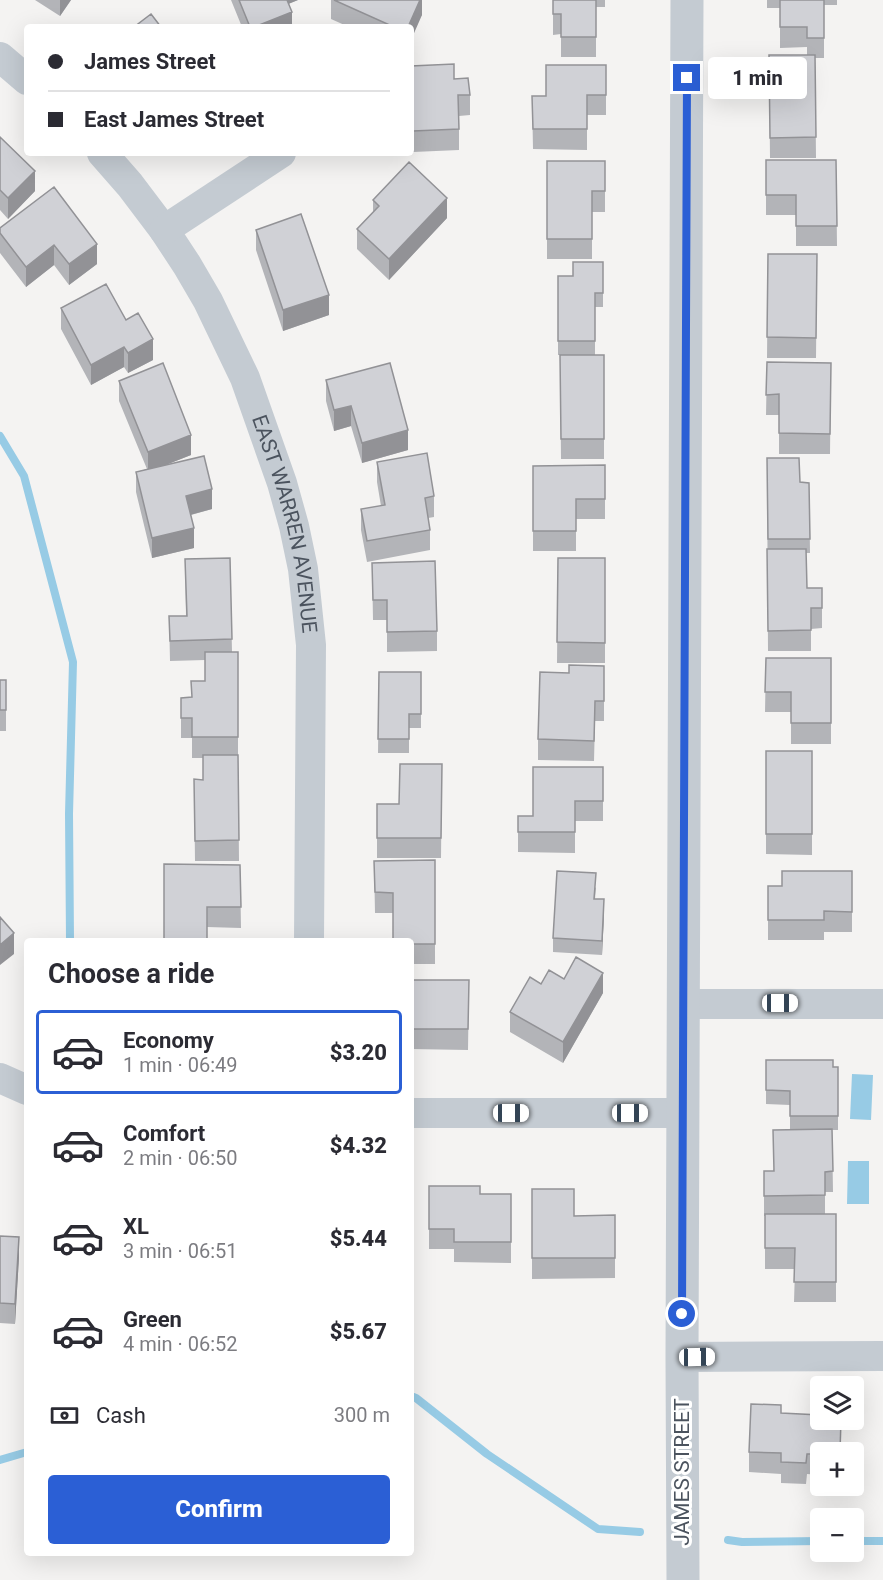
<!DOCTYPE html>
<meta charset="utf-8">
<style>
:root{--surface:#fff;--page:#f7f7f7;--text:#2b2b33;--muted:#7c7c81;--line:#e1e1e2;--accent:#2b5fd5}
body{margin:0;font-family:Roboto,sans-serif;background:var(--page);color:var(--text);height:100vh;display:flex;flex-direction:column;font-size:22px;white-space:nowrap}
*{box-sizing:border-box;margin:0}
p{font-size:20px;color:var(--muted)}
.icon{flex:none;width:33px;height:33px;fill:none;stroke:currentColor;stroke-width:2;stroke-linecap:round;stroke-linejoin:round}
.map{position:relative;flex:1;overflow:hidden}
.side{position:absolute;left:24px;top:938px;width:390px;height:618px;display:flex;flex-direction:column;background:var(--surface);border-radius:6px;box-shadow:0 6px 24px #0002}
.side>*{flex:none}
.hud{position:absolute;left:24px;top:24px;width:390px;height:132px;border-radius:6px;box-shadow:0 6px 24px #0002;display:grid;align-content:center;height:132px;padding:0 24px;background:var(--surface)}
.fabs{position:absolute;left:810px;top:1376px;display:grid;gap:12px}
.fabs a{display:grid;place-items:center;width:54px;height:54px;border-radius:6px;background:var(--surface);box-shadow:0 6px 24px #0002;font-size:30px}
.end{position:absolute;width:27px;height:27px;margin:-14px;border:8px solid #2b5fd5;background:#fff;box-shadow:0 0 0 3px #fff}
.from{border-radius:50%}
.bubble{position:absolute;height:42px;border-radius:6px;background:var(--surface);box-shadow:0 6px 24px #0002;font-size:20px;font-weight:800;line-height:42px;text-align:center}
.car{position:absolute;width:18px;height:36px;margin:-18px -9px;border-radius:8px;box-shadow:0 0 4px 2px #0007;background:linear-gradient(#fff 24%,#345 0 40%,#fff 0 76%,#345 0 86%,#fff 0)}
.hud b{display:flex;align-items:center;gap:21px;height:57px;font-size:22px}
.hud b+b{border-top:2px solid var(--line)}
.hud i{width:15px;height:15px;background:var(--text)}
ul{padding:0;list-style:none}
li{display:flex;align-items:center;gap:18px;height:84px;margin:0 12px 9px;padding:0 12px;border:3px solid transparent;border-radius:6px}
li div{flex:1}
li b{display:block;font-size:22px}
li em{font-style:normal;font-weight:800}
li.current{border-color:var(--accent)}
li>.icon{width:54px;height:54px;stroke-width:1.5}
h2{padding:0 24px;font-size:27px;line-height:72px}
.pay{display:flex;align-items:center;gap:15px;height:66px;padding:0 24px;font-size:22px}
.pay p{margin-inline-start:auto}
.button{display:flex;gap:12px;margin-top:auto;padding:12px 24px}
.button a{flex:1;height:69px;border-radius:6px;background:var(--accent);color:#fff;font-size:24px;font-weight:800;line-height:69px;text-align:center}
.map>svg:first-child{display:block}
</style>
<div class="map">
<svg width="883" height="1580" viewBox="0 0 883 1580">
<rect width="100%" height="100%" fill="#f4f3f2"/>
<path fill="#97cbe5" d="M852,1074L873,1075L871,1120L850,1119Z
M848,1161H869V1204H847Z"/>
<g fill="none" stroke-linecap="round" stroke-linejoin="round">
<path stroke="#97cbe5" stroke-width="8" d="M0,436L24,476L73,662L69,814L70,940
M411,1396L416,1398L487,1454L598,1529L640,1532
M0,1460L27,1452
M728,1540L742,1542L820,1541
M854,1541H883"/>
<g stroke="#c4cbd2" stroke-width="30">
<path d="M0,57L27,80"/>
<path id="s1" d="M102,153L130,185L164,230L187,265L208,301L245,378L282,483L294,526L303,569L311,645L309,940"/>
<path d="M164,230L281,153"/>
<path d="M683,1004H883"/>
<path d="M0,1078L27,1090"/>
<path d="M411,1113H683"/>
<path d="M682,1357L883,1356"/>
</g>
<path stroke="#c4cbd2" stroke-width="33" d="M683,1580L682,1357L687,0"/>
</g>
<path fill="#b3b4b8" d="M35,0H71L60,16Z
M231,0H298L288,4L292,27H242Z
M331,0H422V15L411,27H349L331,19Z
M553,0H605V7H596V57H561V34L553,35Z
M767,0H837V5H824V58H815L816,158H770L769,55H807V47L780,48V8H767Z
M606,65V115H587V150L533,149L532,96H546Z
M411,66L454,79L470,95V115L459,116V150L413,152L412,120H411Z
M0,137L35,191L8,219L0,210Z
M766,160H836L837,246H796V215H766Z
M547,161H605V212H592V259H547Z
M54,187L97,264L69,285L54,265L26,287L0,253V228Z
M373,200L447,218L389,280L357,249V229L373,212Z
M256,230L329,315L283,331L256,250Z
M768,254H817L816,358H767Z
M603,262V307H595V355H604V459H561L560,355H558V276H573Z
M61,308L126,320L153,360L128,373L124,367L91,385L61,329Z
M767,362L831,363L830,454H779V415H766Z
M326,380L408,450L362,463L351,426L334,431L326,401Z
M119,381L191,455L168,464L212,509L191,515L194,548L152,558L136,492V472L147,469L119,401Z
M767,458L800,482L809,483L810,553H806L807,588H822V628L811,629V651H768Z
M377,462L434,496V517L428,518L430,530V550L367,562L361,530V509L381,506L377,482Z
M605,465V519H576V551H533V466Z
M230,558L232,652H238V755L239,861H195L194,779L203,780V758H192V738H181V698L191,697L205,681V660L170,661L169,616H186L185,559Z
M558,558H605V663H557Z
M372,563L437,631V651L387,652V620H373Z
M766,658H831V744H791V712H765Z
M604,666V721H595L594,761L538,760V739L569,673Z
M379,672H421V728H409V753H378Z
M0,680H6V731H0Z
M766,751H812V855L766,854Z
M442,764L441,858H377V804H399Z
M603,767V821H575V853L518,852V816H533Z
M435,860V964H411V940L393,913H375L374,861Z
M240,865L241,928L207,927L164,940Z
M852,871V932H824V940H768V886H782Z
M596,887L595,899L604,913L602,955L553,952V938Z
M564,979L603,993L563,1063L510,1032V1012L541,984Z
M411,980H469L468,1050L411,1049Z
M766,1060L833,1067H838V1130H832L833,1192H825V1214H836V1302H794L795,1269H765V1216H764V1171H773L790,1129V1105L766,1104Z
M429,1186L480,1194H511V1263L454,1262V1249H429Z
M532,1189L574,1216L615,1215V1278L532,1279Z
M0,1236L19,1257L15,1324L0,1323Z
M781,1413L841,1419L840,1452H820V1475L807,1474L806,1484L781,1483V1474L749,1472V1452Z"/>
<path fill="#929296" d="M60,0H71L60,16Z
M281,0H298L281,7Z
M420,0H422V15L411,40V27H408Z
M292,12V27H254Z
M35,171V191L8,219V198Z
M447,198V218L389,280V259Z
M97,244V264L69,285V264Z
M54,245V265L26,287V267Z
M329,295V315L283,331V310Z
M153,339V360L128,373V353Z
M124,347V367L91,385V365Z
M351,406V426L334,431V410Z
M408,430V450L362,463V443Z
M191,435V455L148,472V452Z
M212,489V509L186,516V496Z
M194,528V548L152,558V538Z
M604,899V913L602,955V941Z
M14,933V954L0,965V945Z
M603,973V993L563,1063V1042Z
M19,1237V1257L15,1324V1304Z"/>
<path fill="#d0d1d6" stroke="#929296" stroke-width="1.5" d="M239,0H287L292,12L254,27H250Z
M334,0H420L408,27H394Z
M553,0H596V37H561V14H553Z
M780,0H824V38H807V27H780Z
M151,14L161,27H134Z
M769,55H815L816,137L770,138Z
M454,64V79L468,78L470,95H458L459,129L413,131L412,99H411V66Z
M546,65H606V95H587V129H533L532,96H546Z
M0,137L35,171L8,198L0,190Z
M766,160H836L837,226H796V195H766Z
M547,161H605V191H592V239H547Z
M409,162L447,198L389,259L357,229L379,206L373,200Z
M54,187L97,244L69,264L54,245L26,267L0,233V228Z
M301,214L329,295L283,310L256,230Z
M768,254H817L816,338L767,337Z
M573,262H603V293H595V341H558V276H573Z
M106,284L126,320L138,313L153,339L128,353L124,347L91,365L61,308Z
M560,355H604V439H561Z
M767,362L831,363L830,434L779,433V394L766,395Z
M163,363L191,435L148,452L119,381Z
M390,363L408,430L362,443L351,406L334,410L326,380Z
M427,453L434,496L425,498L430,530L367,541L361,509L385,505L377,462Z
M204,456L212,489L186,496L194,528L152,538L136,472Z
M767,458H799L800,482L809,483L810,539H768Z
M605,465V499H576V531H533V466Z
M767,549H806L807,588H822V608H811V630L768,631Z
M230,558L232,639L170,641L169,616H187L185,559Z
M558,558H605V643L557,642Z
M435,561L437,631L387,632V600H373L372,563Z
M205,652H238V737H192V718H181V698L192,697L191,681H205Z
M766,658H831V723H791V692H765Z
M569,665L604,666V701H595L594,741L538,739L540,672L569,673Z
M379,672H421V714H409V739H378Z
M0,680H6V710H0Z
M766,751H812V834H766Z
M203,755H238L239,840L195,841L194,779L203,780Z
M400,764H442L441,838H377V804H399Z
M533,767H603V801H575V832H518V816H533Z
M435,860V944H411V940H393V893L375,892L374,861Z
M164,864L240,865L241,907H207V940H164Z
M557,871L596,873L594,899H604L602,941L553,938Z
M782,871H852V912L824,911V920H768V886H782Z
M0,917L14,933L0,945Z
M576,957L603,973L563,1042L510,1012L530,977L541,984L549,970L564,979Z
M411,980H469L468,1029H411Z
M766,1060H833V1067H838V1116H790V1091L766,1090Z
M832,1129L833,1171L825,1172V1195L764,1196V1171H774L773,1130Z
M429,1186H480V1194H511V1242H454V1229H429Z
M532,1189H574V1216L615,1215V1258H532Z
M765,1214H836V1282H794L795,1248H765Z
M0,1236L19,1237L15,1304L0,1303Z
M751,1404L781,1405V1413L820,1415V1419H841L840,1452H820V1454H807L806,1463L781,1462V1453L749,1452Z"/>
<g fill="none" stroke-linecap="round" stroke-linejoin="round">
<path stroke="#2b5fd5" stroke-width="8" d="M682,1314L687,78"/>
</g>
<g text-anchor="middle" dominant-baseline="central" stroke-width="6" stroke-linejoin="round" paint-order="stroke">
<g font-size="21" fill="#4b535e" stroke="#fff">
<text stroke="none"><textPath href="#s1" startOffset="420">EAST WARREN AVENUE</textPath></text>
<text transform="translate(682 1472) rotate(-90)">JAMES STREET</text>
</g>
</g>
</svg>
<div class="fabs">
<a><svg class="icon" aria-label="layers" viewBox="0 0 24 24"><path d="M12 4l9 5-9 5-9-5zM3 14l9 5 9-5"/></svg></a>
<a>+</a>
<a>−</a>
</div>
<i class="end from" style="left:682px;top:1314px"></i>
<i class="end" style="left:687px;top:78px"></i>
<div class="bubble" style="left:708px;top:57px;width:99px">1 min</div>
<i class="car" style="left:780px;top:1003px;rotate:90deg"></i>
<i class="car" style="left:511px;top:1113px;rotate:90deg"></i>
<i class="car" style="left:630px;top:1113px;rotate:90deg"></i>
<i class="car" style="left:697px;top:1357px;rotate:89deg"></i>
<div class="hud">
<b><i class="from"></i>James Street</b>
<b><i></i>East James Street</b>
</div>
<section class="side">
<h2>Choose a ride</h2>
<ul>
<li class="current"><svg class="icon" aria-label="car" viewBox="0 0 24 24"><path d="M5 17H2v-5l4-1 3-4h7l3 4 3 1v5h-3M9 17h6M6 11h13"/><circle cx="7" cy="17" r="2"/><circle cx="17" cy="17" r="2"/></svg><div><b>Economy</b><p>1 min · 06:49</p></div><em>$3.20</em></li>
<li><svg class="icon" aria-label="car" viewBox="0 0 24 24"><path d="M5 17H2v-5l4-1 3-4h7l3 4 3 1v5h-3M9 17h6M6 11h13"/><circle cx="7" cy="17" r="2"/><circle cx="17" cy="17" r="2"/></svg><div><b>Comfort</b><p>2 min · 06:50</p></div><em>$4.32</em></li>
<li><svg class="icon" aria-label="car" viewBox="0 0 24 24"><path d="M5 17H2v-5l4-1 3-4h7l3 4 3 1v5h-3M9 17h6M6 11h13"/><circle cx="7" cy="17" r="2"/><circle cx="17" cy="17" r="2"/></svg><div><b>XL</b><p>3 min · 06:51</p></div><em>$5.44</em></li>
<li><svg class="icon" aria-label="car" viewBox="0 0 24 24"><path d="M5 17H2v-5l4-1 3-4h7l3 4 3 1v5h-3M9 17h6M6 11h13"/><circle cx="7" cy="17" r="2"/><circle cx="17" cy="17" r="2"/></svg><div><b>Green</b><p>4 min · 06:52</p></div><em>$5.67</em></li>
</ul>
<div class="pay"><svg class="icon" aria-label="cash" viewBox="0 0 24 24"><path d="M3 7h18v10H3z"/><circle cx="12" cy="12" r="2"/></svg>Cash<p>300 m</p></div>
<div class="button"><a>Confirm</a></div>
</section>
</div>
